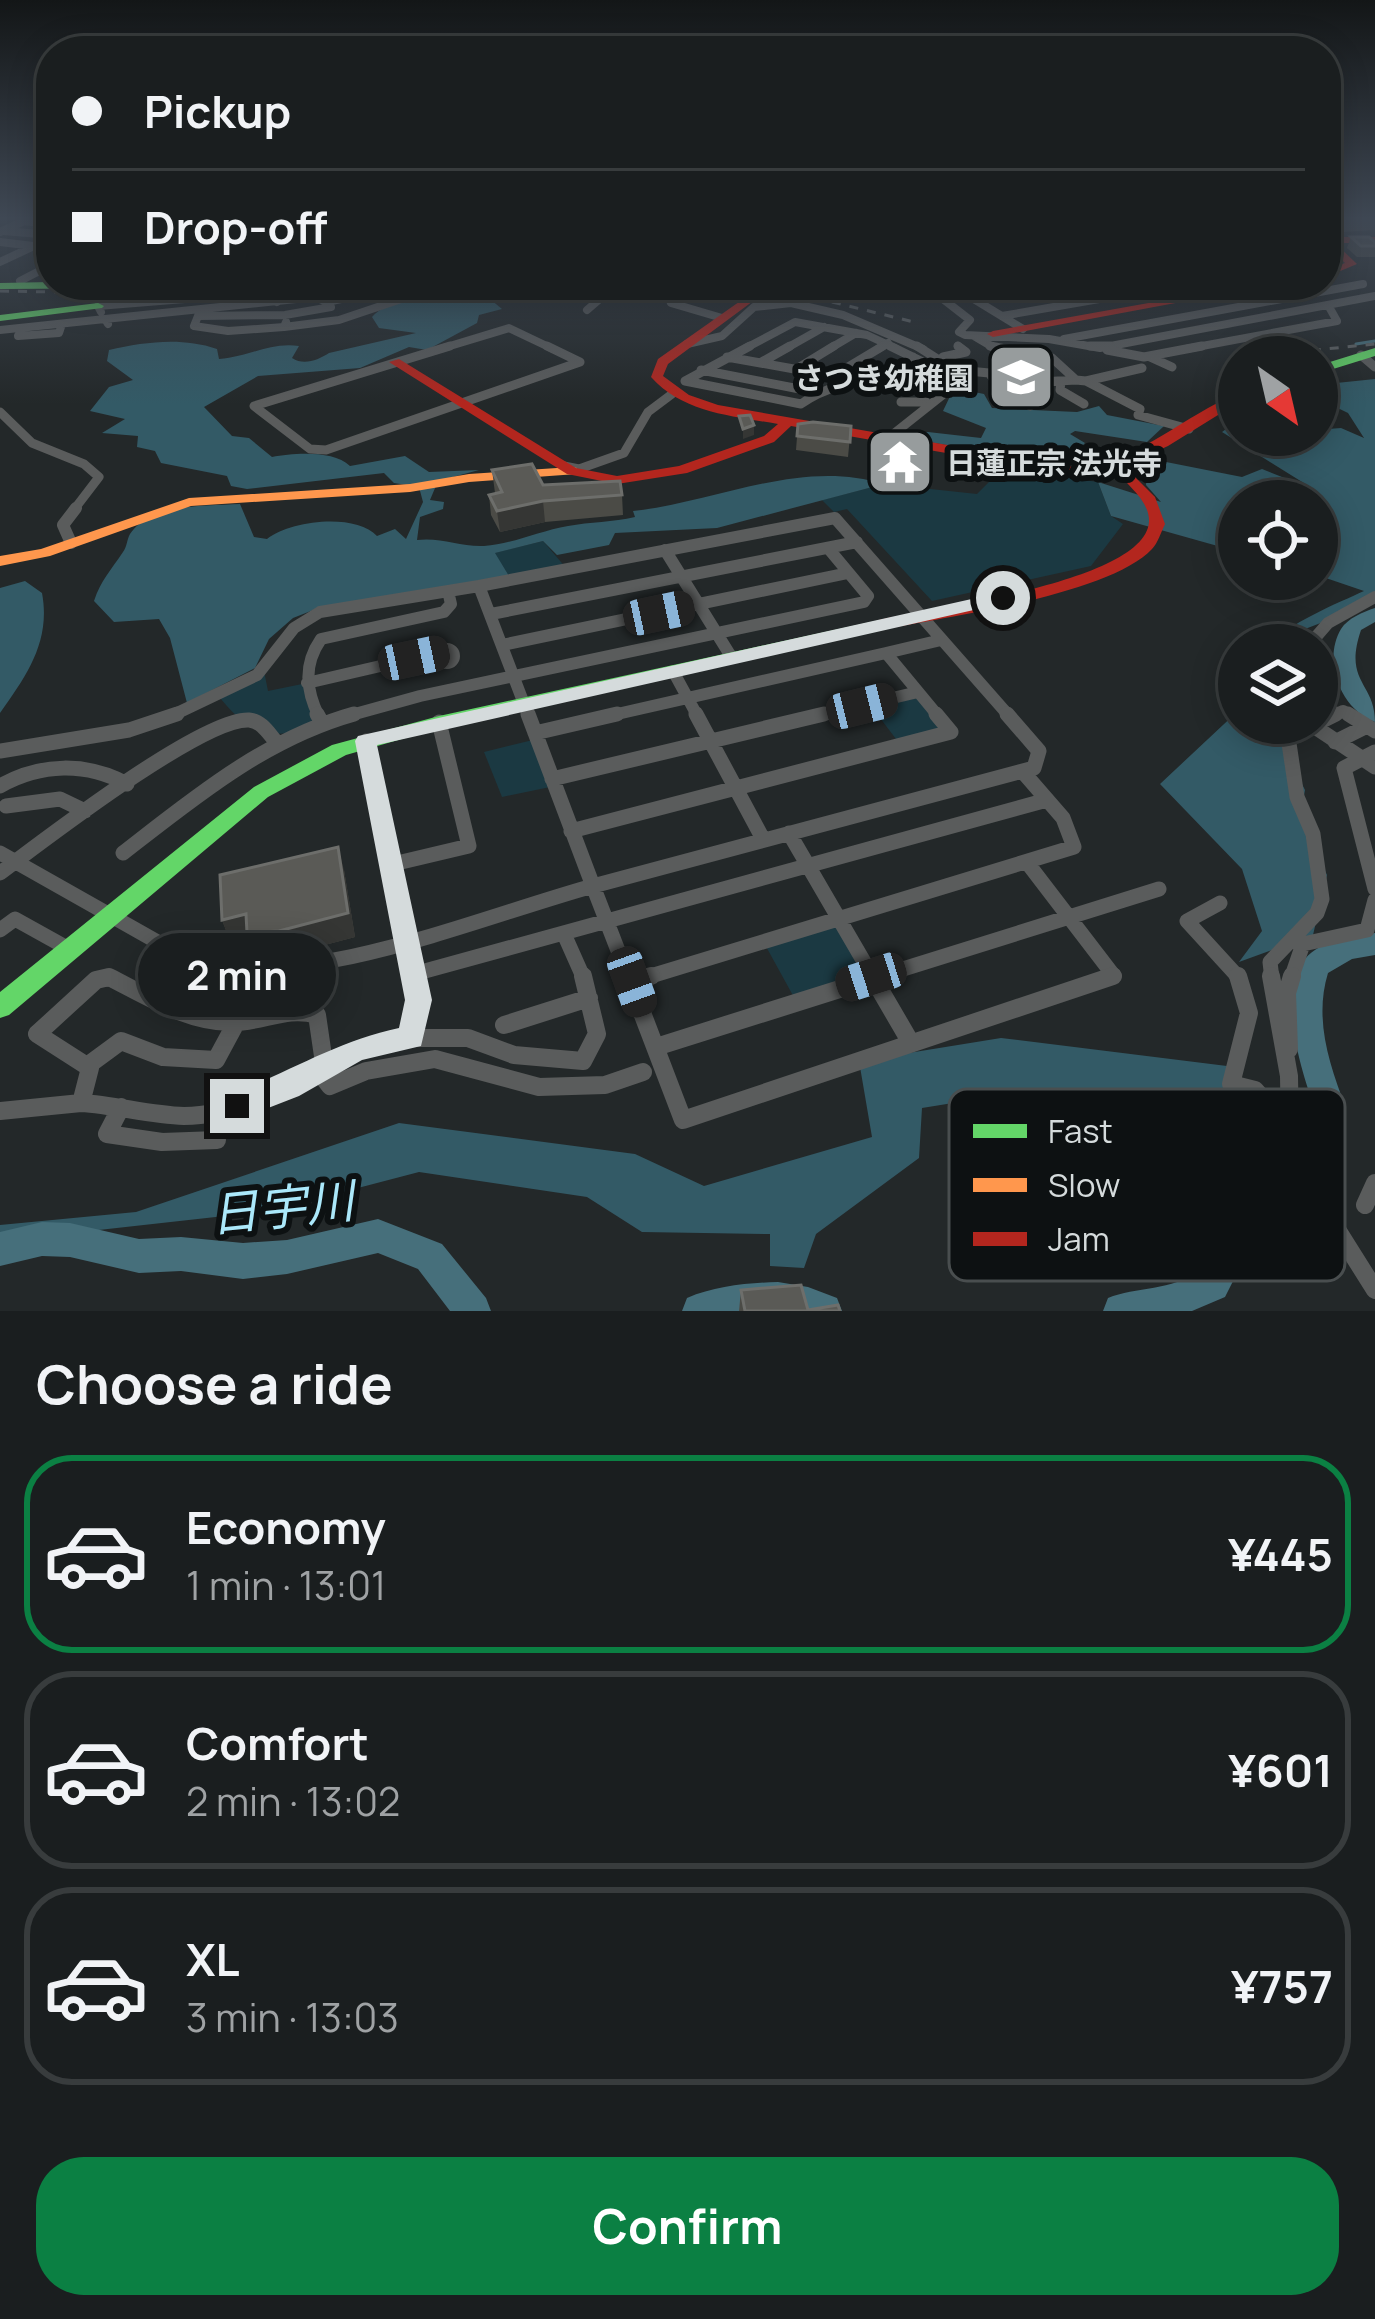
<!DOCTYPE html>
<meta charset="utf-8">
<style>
:root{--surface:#1a1e1f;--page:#232728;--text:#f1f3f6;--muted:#9fa2a4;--line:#383c3d;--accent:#0b8043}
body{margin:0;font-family:Manrope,"Noto Sans JP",sans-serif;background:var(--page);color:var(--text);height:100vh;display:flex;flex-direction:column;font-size:45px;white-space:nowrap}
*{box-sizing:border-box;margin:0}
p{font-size:39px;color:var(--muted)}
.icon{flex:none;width:66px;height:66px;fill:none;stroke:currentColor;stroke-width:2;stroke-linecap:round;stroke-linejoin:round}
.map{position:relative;height:1311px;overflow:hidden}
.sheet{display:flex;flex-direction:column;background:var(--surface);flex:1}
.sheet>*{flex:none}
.hud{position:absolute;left:36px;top:36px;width:1305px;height:264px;border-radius:48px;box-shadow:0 6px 30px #0003,0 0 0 3px var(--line);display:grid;align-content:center;height:264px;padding:0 36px;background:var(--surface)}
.needle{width:78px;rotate:146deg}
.buttons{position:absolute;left:1218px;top:336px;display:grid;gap:24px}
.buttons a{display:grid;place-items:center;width:120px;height:120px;border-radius:50%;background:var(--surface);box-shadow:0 6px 30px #0003,0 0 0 3px var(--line);font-size:60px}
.end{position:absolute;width:54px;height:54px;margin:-27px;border:15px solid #d5dbdc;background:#111;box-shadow:0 0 0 6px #111}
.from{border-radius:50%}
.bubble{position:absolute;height:84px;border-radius:42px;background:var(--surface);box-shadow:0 6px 30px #0003,0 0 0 3px var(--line);font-size:39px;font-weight:700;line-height:84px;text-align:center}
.car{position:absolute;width:36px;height:72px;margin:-36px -18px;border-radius:15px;box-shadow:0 0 9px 3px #0007;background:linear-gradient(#222 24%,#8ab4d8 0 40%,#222 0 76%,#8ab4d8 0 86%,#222 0)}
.hud b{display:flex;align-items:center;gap:42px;height:114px;font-size:45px}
.hud b+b{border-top:3px solid var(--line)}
.hud i{width:30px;height:30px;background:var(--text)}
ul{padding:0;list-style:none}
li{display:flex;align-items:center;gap:36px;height:198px;margin:0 24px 18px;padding:0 12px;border:6px solid var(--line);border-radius:48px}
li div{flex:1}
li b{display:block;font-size:45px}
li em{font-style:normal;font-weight:700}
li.on{border-color:var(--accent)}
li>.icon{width:108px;height:108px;stroke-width:1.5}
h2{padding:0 36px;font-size:54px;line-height:144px}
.button{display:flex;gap:24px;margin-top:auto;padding:24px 36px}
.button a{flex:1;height:138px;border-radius:48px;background:var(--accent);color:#fff;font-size:48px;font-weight:700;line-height:138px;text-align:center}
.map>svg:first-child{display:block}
</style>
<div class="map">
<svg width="1375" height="1311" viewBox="0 0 1375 1311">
<rect width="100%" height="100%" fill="#232829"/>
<path fill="#1b3942" d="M1002,469L1098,482L1111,516L1123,524L1091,566L932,601L847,509L834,512L822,500L884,484L977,494Z
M543,541L567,569L511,579L494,553Z
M264,671L268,691L307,683L322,723C272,743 250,736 217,694Z
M919,698L942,730L899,743L871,706Z
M537,739L555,786L502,797L484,752Z
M836,918L871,977L796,1001L763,941Z"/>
<path fill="#335a66" d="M458,285H481L478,289L502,309L479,315L477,323L427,350L409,347L360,368L258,376L204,407L232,436L249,438L272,457C294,453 333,450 350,466L405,456L429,472L479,470L438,481L430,500L444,502L443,509L420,517L417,540C441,537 460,547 484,546C513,544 539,531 568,526C590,522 613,522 635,517L633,511C716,502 801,458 884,484L717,528L615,533L609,545L557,555L543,541L495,553L509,576L321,607L293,618L269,639L255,668L187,703L170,638L159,619L114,622L94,601C101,580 111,570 123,552C127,547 127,539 130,534C151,503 207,506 240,504L254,537L267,539C291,520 356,513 377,536L395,529L406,539L423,502L419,487L394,483L384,473L247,489L231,486L227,476L161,463L155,451L137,447L138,436L102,433L125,419L90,411L109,387L133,380L107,361L109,350C145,342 181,337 217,349L219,359C249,357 269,342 299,346L292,358C304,366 318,360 329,353L416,333L379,328L372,317C388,299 422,296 446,296Z
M1375,379V602L1287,636L1284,645H1271C1286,624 1338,603 1364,591L1317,575V501H1239V552L1111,516L1098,482L1161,502L1146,485L1147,473L1161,461L1242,477L1262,469L1315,490L1222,432L1236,422L1231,408L1239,402V435H1317V418L1328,429L1341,428L1364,438L1348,413L1317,398V385Z
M953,390L968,397L974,392L984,394L992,408L1077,412L1099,406L1107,415L1164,426L1147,442L1075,431L1070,434L1085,443L1063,465L917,440L920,433L928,432L981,438L986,428L943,411Z
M25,581L42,593C51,641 27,675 0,713V588Z
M1239,710V723H1271L1305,790L1300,818L1327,875L1313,935L1239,962L1262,931L1242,869L1160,784Z
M1001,1038L1227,1066L1279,1137L1235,1191L1161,1183L1062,1141L1040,1089L922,1108L919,1158L816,1234L804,1268L770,1266V1234L642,1232L587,1197L419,1172L270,1211L0,1241V1225L136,1212L399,1123L635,1154L704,1186L872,1137L859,1061Z"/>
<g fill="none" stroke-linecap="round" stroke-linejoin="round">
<path stroke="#466f7b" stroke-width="3" d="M1356,344L1375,341"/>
<path fill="#466f7b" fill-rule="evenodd" d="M1375,608V622L1361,630C1343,683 1375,682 1375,722C1341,710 1322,661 1341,629C1348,618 1363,612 1375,608Z
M1375,933V955L1352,959L1328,973C1314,1019 1329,1064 1346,1108L1322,1152L1268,1212L1225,1297L1192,1311H1103L1108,1298C1135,1287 1174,1290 1197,1272C1211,1261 1231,1210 1242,1192C1263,1160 1294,1139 1314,1106C1301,1070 1277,994 1305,959C1321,940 1352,936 1375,933Z
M378,1219L442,1244L486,1298L491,1311H450L418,1269L378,1253L287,1274L243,1279L181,1271L139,1273L70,1257L42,1256L0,1266V1232L42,1222L70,1223L139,1239L181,1237L243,1243L287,1240Z
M778,1282L808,1287L837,1298L842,1311H682L687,1298C715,1286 747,1283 778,1282Z"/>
<path stroke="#3e4344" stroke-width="8" stroke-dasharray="8 3" stroke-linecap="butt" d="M176,287L182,291"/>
<path stroke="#5a5c5c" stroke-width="8" d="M4,231L51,235
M0,232L24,221L51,224
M0,242L33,246
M0,262L51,238
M20,281L51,265
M385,285L391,289
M692,285L671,303L722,318
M1099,285L1028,297L987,289L943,299L970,320L959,332L965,335L1049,339L1100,348L1375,296
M1182,285L1205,296
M542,290L568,285
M273,292L300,289
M964,293L1023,329
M203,310L198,316L285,315L331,307L327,302
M587,310L616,285
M101,312L98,306L273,292L277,302
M198,316L194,326L228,331L284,327L286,322
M1002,316L1180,285
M105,319L315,297L327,302L374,292
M284,327L339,320L443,285
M0,330L105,319L108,324
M18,336L59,333L62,324
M974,336L996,349
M1064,339L1363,284
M687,344L722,336L754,307L791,303L843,315L923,349
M958,346L962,349
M440,349L509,328L553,349
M744,349L795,322L867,335L897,349
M785,349L824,327
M829,349L856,333
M878,349L888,343
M1186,349L1337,321L1328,305"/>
<path stroke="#5a5c5c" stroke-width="9" d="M450,346L254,406L310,449L326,450L580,362L547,346
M750,346L685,381L801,404C836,378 889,378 931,366
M890,346L931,366
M990,346L1052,358L1076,380L1086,381
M1090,346H1110
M1107,350L1144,357L1202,346
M1361,355L1375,367
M727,357L833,376L846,385
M943,357L966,352L958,346
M1150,357L1172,367
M760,363L790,346
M931,366L944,362
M798,368L834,346
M1142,368L1086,381L1140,409L1138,415L1189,429
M701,370L815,392
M958,370L989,373L996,383H1022
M833,376L883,346
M879,379L913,357
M1061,382L1060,390L1084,404
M901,402H926
M1030,406L1022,383L1076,380
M0,412L32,443L84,464L99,477L73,511
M887,439L945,393L961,374L917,346
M564,466L579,469L624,453L648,412L672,394"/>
<path stroke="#5a5c5c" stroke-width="12" d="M71,543L63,525L76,508
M665,550L732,658
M491,614L857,542
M502,645L848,573
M1309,645L1328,623L1375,597
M440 656a7 7 0 1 1 14 0a7 7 0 1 1-14 0Z
M673,671L698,717
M307,683L441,652
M169,717L257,675L294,628L320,612L479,586
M319,717C306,690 303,665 321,639L444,612L451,604L448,591
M344,717L420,696L864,602L868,596L828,548
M529,717L479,586L835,518L1010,717
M604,717L886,653
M812,717L918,692
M939,717L886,653L941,640
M1330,717L1343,711L1353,717"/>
<path stroke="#5a5c5c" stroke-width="15" d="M317,714L322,723
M528,714L593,886
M696,714L763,839
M1348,714L1375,731
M1309,723L1375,767
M1312,726L1336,714
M535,733L617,714
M366,741L393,864L469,846L439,722
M1335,742L1367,726
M0,751L129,730L177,714
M1375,752L1344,768L1375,889
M552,779L824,714
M0,786C41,763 86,762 127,784
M6,806L60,799L85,811
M571,831L951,732L936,714
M789,833L874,979
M0,853L200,966C320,985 475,919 593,886
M123,853C195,797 265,739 354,714
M393,864L402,940L414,974
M1029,865L1114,976L1104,979
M0,873C43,841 202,718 249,720C262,721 269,734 277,743
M593,886L629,979
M593,886L1034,768L1039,751L1007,714
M1220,903L1187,921L1240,979
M0,930L15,919L69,949
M564,934L584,979
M99,979H114
M415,979L414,974L1047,800
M641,979L1074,847L1063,818L1023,772
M871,979L1159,889
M1272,979L1270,962L1317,913L1322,899L1313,834L1297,797L1286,723
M1291,979L1303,944L1367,930L1375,900"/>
<path stroke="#5a5c5c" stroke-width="18" d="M628,976L683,1120L1113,976
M872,976L911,1043
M1238,976L1249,1013L1231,1084L1255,1090L1271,1108L1326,1212L1375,1290
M1271,976L1289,1076L1290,1139
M109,977C147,996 189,1023 233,1022C263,1022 287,1006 317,1015L324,1063C280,1088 236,1116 184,1116C149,1115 116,1105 81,1103L90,1068L37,1034L96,980Z
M632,982L651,976
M504,1025L589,998
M411,1038H468L514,1055L583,1061L597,1034L583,976
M656,1047L881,976
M1289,1049L1287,993L1292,976
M324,1063L359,1049L411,1038L418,1000L414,976
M87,1066L121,1041L163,1057L216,1060L237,1021
M317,1069L330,1086L366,1071L435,1059L539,1087L605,1085L643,1072
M121,1107L107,1134L162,1142L217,1140
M0,1111L81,1103
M1365,1205L1375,1183"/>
<path fill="#63d668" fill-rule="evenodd" d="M51,282V285H164L159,288L0,289V283Z
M98,303L104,306L102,308L0,321V315Z
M1375,348V356L1317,374V366Z
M885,619L891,620L894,624L891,628L440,728L346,755L268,797L9,1015L0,1018V992L254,787L332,745L439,716Z"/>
<path fill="#ff974d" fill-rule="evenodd" d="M572,467L577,468V474L469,482L410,492L191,506L50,556L0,566V556L41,549L189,498L410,484L469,474Z"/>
<path fill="#b3261e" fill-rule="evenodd" d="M1326,237H1375V243H1335L1357,264L1326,277V270L1345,263L1326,245Z
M763,285H775L668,364L663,376L689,395L718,405L1079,468C1150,455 1179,418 1239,393V402L1168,446L1124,466L1155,497L1165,524C1161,532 1158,543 1152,549C1110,594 948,617 885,629L879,628L876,624L879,620C928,609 1145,582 1149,522C1150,499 1124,484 1116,469L1079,476L791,426L774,442L687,473L617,484L567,474L389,362L399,359L576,468L617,476L679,466L764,436L778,424C733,416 683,413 651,377L658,359Z
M1249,285H1272L993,337L987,334L993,331Z"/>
<path stroke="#5e6263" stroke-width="3" stroke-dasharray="9 9" stroke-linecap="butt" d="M762,285L914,322
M0,291L106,293L217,285
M1276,354L1375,344"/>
</g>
<path fill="#4b4b46" d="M1326,220H1375V230L1343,232L1326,224Z
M1351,237L1375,242V257H1357L1347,248Z
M798,424L851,426L848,457L796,450Z
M924,444L922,459L916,472L878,465L880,451Z
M492,470L543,485L622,495L623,515L545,522L500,532L491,515L489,495L495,493Z
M344,870L355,937L287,955L255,957L249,939L231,943L222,920Z
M741,1290L808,1310L840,1311H739Z"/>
<path fill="#353634" d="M754,425V435L743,439V429Z
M924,444L922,459L916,472L918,457Z
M543,501L545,522L500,532L497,511Z
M338,847L344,870L355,937L287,955L279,931Z
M246,914L249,939L231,943L222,920Z"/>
<path fill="#5a5a56" stroke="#6d6e6b" stroke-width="3" d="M1351,237H1369L1375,242V246H1361Z
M750,415L754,425L743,429L739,416Z
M813,422L851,426L850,442L797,436L798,424Z
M887,438L924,444L918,457L880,451Z
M532,464L543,485L620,481L622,495L543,501L497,511L489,495L502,492L492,470Z
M338,847L348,913L279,931L247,933L246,914L222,920L220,875Z
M801,1285L808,1310L838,1305L840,1311H745L741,1290Z"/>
<linearGradient id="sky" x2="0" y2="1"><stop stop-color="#131617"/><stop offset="0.54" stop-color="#3f4854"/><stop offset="1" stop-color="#3f4854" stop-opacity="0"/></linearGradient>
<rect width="1375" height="404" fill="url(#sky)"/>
<path fill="#d5dbdc" d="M1003,592L1012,598L1009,602L377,745L432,1000L421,1046L362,1060L299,1096L237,1120L226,1116L222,1106L226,1097C285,1074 337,1041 399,1028L405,1000L355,741L358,736Z"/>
<defs>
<g id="school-square" transform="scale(3.45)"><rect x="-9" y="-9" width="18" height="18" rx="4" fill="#979c9d" stroke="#0d1112"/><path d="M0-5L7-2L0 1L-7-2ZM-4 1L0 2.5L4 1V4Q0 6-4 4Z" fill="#fff"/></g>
<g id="temple-square" transform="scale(3.45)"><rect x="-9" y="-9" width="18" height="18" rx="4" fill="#979c9d" stroke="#0d1112"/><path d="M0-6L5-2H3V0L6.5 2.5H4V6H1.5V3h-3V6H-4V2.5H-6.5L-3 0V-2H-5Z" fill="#fff"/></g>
</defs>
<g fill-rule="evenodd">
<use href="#school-square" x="1021" y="377"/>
<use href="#temple-square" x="900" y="462"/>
</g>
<g text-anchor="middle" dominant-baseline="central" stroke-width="12" stroke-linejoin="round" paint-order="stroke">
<g font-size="30" font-weight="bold" fill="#d5dbdc" stroke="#0d1112" text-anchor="end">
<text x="974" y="377">さつき幼稚園</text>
<text x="946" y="462" text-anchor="start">日蓮正宗 法光寺</text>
</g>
<g font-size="48" font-style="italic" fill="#abe8fa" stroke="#0d1112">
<text transform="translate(282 1206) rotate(-6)">日宇川</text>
</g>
</g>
<rect x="949" y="1089" width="396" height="192" rx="18" fill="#0d1112" stroke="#494e4f" stroke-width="3"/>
<rect x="973" y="1124" width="54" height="14" fill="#63d668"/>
<rect x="973" y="1178" width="54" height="14" fill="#ff974d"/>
<rect x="973" y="1232" width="54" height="14" fill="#b3261e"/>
<g font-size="33" fill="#d5dbdc">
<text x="1048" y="1143">Fast</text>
<text x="1048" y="1197">Slow</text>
<text x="1048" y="1251">Jam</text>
</g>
</svg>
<div class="buttons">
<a><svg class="needle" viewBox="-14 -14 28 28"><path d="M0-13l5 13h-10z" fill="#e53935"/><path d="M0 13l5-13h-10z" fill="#9fa2a4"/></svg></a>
<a><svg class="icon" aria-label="locate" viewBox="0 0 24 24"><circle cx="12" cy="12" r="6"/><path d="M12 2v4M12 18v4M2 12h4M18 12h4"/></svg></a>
<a><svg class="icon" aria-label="layers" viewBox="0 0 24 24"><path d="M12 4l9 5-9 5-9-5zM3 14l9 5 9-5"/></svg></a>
</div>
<i class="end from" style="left:1003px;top:598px"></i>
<i class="end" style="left:237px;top:1106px"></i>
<div class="bubble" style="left:138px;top:933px;width:198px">2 min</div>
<i class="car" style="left:659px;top:613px;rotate:78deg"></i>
<i class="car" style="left:414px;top:658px;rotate:78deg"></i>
<i class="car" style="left:862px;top:706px;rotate:76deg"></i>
<i class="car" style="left:871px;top:977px;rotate:252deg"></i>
<i class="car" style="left:632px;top:982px;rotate:160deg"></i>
<div class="hud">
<b><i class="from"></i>Pickup</b>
<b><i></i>Drop-off</b>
</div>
</div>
<section class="sheet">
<h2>Choose a ride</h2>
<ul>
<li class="on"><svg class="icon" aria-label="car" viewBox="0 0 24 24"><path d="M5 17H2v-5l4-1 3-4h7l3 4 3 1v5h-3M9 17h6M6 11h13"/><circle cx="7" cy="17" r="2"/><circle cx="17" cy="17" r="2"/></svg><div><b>Economy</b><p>1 min · 13:01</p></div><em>¥445</em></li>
<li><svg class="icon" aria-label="car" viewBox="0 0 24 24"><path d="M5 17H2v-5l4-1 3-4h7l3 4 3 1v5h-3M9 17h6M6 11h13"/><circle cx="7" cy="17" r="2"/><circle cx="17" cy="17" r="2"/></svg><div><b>Comfort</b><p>2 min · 13:02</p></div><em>¥601</em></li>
<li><svg class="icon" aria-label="car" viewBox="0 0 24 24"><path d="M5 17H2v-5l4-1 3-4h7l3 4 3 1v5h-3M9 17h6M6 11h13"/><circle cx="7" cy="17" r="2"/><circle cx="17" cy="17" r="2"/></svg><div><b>XL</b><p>3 min · 13:03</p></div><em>¥757</em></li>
</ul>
<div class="button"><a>Confirm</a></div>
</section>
